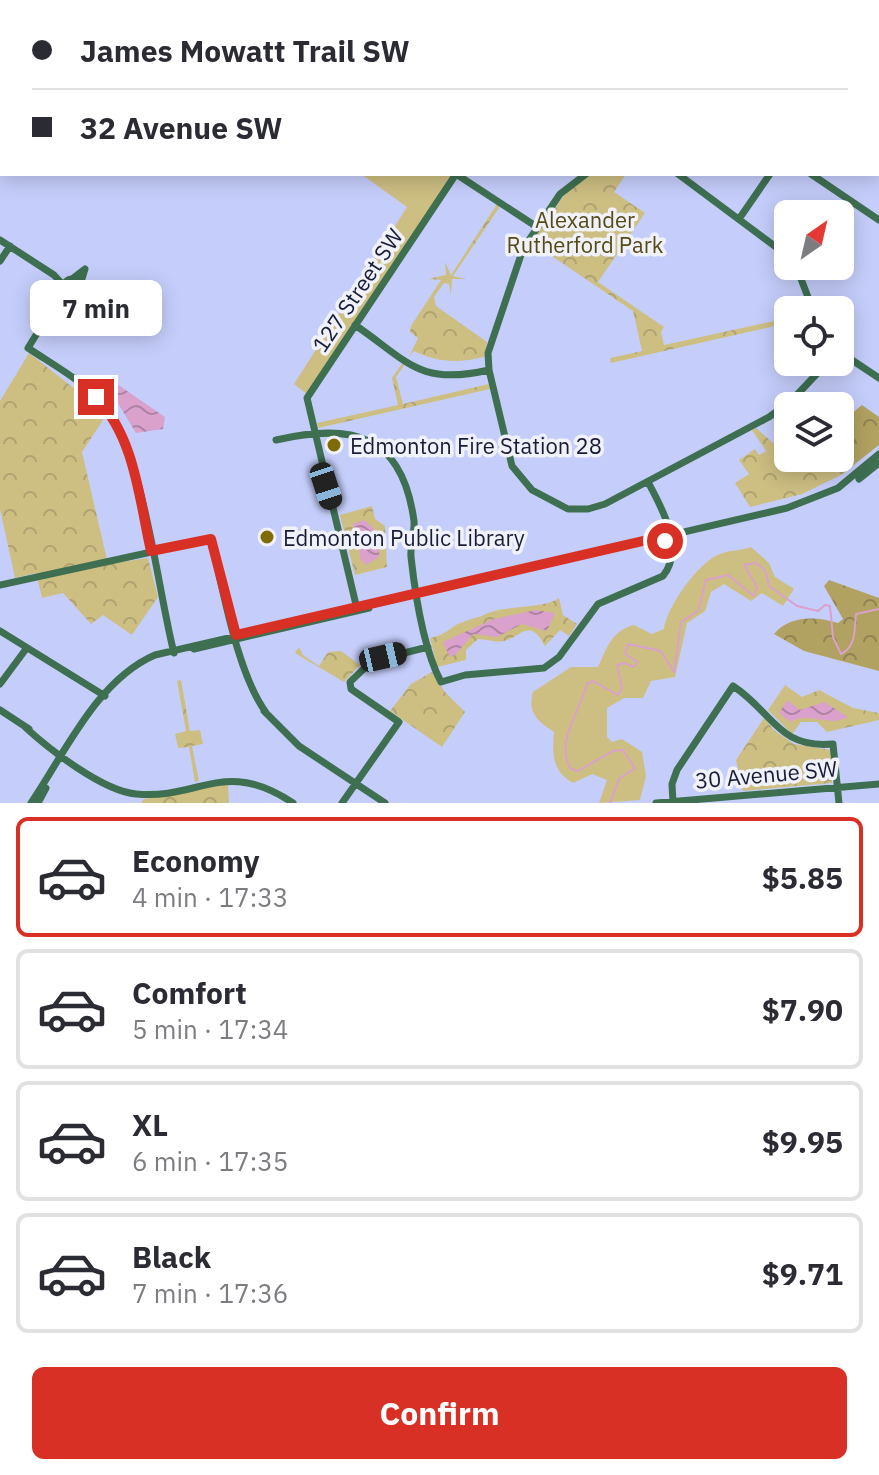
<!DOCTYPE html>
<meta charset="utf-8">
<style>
:root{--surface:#fff;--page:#f2f2f3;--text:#2b2b33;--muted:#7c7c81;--line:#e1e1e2;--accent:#d93025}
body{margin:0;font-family:"IBM Plex Sans",sans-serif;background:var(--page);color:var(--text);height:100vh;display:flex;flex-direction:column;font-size:30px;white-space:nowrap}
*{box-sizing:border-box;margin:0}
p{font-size:26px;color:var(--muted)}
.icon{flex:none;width:44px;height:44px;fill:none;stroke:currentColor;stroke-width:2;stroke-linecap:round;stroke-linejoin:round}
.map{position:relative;height:803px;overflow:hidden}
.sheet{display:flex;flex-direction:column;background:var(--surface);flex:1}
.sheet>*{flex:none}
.hud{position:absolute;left:0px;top:0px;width:880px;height:176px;box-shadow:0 4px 20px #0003;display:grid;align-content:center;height:176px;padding:0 32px;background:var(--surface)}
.needle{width:52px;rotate:34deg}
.tools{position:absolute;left:774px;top:200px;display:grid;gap:16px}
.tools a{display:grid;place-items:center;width:80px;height:80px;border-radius:12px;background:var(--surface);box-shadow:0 4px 20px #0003;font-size:40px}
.end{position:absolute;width:36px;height:36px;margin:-18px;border:10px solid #d93025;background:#fff;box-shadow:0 0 0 4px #fff}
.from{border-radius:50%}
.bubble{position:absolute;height:56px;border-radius:12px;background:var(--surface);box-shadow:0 4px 20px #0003;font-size:26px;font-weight:800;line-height:56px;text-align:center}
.car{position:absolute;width:24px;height:48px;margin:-24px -12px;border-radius:10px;box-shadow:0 0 6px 2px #0007;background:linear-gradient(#222 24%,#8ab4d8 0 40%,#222 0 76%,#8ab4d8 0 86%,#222 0)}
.hud b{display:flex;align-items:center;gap:28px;height:76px;font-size:30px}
.hud b+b{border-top:2px solid var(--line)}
.hud i{width:20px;height:20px;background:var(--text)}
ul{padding:14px 0 0;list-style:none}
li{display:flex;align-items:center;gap:24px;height:120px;margin:0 16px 12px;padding:0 16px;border:4px solid var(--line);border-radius:12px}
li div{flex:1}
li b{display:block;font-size:30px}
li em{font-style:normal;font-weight:800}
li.active{border-color:var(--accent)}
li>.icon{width:72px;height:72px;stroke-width:1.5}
.cta{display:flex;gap:16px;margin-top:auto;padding:16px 32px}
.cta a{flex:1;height:92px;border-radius:12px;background:var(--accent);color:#fff;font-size:32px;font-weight:800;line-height:92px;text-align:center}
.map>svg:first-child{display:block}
</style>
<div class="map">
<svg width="879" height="803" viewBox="0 0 879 803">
<defs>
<pattern id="forest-crowns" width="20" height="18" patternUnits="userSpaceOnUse" patternTransform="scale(2)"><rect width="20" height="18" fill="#b2a261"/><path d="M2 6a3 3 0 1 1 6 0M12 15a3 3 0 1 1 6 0" fill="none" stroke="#908351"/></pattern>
<pattern id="park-crowns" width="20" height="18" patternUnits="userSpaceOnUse" patternTransform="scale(2)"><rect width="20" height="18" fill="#cdbe82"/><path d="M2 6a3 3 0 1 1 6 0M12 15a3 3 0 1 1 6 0" fill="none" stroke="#afa371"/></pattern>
<pattern id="water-waves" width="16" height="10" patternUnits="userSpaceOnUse" patternTransform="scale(2)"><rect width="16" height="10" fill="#d9a1cb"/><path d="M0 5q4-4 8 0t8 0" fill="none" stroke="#af82a6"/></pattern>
</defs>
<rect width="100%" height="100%" fill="#c5cefb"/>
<path fill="#cdbe82" d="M361,174H460L311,397L294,384L407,207Z
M751,547L769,563L775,577L794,589L783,606L762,593L751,601L724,584L711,592L705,611L687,623L675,677L651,681L643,698H624L607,708V737L612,742L622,739L642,752L646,776L640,800L599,803L607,780L592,774L573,783C552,771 552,754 554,732C538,721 527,713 533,692L571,667H598C607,648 611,631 634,625L652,634L664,629C666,608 699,561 720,554C729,550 740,551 751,547Z"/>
<path fill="url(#forest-crowns)" d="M862,405L879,417V445L841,475L831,462L832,458H840V423Z
M829,580L879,598V671L804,651L774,634C789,615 817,616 838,623L843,619L824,586Z"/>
<path fill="url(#park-crowns)" d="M592,174H626L614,192L645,213L598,282L664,327L661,332L664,345L788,318V323L611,363L610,358L642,351L633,311L531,242L568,190Z
M497,204L501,205L453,276L466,279H452L451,295L449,284L444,283L434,297L436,306L487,342L484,357C457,363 439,363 414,351L409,357L418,338L410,332L411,326L441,280L428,279L446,275L445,262L451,275Z
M29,353L107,414L82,452L108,564L148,558L158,597L132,635L103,615L91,624L63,593L42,598L36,573L15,578L0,509V401Z
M403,362L406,363L396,377L403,404L489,384L490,389L318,428L317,423L398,405L392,378Z
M756,428L794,461L832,458L831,462L841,475L802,494L750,507L735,483L749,474L739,460L755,449L759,455L766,451L752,430Z
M372,506L375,519L385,526L387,567L355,575L340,515Z
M559,598L563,615L577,624L569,636L560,630L545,646C529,617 523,636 504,641C495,643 487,639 478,639L466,650V660L437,667L430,638C449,634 450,626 463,622C472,618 478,618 486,614C503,605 545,609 559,598Z
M299,647L303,655L319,666L328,652L341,651L360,665L344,682L295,653Z
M432,672L445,692L465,712L442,747L390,711L411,684Z
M181,680L190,731L200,730L203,744L192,746L199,781L195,782L189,747L178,748L175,734L186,731L177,681Z
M785,685L802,697L819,690L853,708L879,713V720L827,732L817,722H801L792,734L768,710Z
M764,718L775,731L794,744L831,750L832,783L743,791L736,760Z
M228,784L229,803H141L144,799Z"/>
<path fill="url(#water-waves)" d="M117,384L165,417L163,429L136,433L111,392Z
M364,520L380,534L379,557L366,565L361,560L353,524Z
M536,610L555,613L547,631L522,624L497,637L473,634L456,654L450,657L443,642L494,619Z
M787,700L800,710L824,702L848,717C829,728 810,711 790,722L779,713Z"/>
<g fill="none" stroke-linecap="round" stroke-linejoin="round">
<path stroke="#d9a1cb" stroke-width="2" d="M610,803L619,779L635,768L623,750L613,751L578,771L571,769C554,741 581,711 587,684L593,681L618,695L622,688L617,665L624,663L634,667L638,662L625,654L628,644L661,651L674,672L681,622L698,611L706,580L728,575L754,596L757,587L744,565L756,563L765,570L769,586L797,606L818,611L825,605L830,606L833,637L841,654C857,646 854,629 856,614L879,609"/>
<path stroke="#3e6f51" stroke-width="7" d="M554,0L557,2
M718,0V2
M826,0L827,2
M202,2L203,0
M878,49L879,50
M456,174L537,227
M586,174L560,194L523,249L488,353L489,370L512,466L532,490L568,509H588L605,504L769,417L792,400L828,362
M678,174L788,256
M811,174L879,220
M739,219L770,174
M0,240L54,275L65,287
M0,261L10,246
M796,266L813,310
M72,279L85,269L80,285
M64 287a8 8 0 1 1 16 0a8 8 0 1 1-16 0Z
M65,288L28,348C55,366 85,382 106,407C143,453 158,591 174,653
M355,325C409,362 419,386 489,370
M840,352L879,378
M276,440C352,423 402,433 414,521C415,533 410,545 411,557C415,593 424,650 441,682L465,675L544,668L559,657L598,604L663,576C685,549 662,508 648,482
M859,479L879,463
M0,585L211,539C223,589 237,674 267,714
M357,609L307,398L456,174
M0,631L105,696
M194,649L369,608
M0,684L26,649
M0,710L29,729
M264,711L299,746L385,803
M25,727C50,750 103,791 136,794C200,800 224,757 293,803
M31,803C65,753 97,680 155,655L787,508L838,488L879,454
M38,803L46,788
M342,803L399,722L351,689L350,682L372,661L428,647
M656,803L879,784
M673,803L672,784L677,770L733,686C773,712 778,749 833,744L839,803"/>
</g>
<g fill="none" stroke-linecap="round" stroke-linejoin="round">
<path stroke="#d93025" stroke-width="10" d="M96,397C135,438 139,498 151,551L211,539L236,635L669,535L670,539L665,541"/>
</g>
<g fill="#806c06" stroke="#f0f1f9" stroke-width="3">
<circle cx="334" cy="445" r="8"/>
<circle cx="267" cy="537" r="8"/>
</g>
<g text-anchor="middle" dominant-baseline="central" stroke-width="7" stroke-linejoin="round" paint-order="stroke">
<g font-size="22" fill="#564a17" stroke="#f0f1f9">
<text x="585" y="219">Alexander<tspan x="585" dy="25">Rutherford Park</tspan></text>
</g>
<g font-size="22" fill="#181c37" stroke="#f0f1f9">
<text transform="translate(357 290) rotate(-56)">127 Street SW</text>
<text transform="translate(766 774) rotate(-5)">30 Avenue SW</text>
</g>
<g font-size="22" fill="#181c37" stroke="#f0f1f9" text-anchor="start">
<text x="350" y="445">Edmonton Fire Station 28</text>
<text x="283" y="537">Edmonton Public Library</text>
</g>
</g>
</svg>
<div class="tools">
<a><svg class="needle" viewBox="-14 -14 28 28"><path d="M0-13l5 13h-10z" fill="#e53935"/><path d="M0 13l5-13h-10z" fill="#7c7c81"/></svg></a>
<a><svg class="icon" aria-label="locate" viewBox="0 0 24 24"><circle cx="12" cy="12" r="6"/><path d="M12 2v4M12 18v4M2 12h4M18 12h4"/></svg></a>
<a><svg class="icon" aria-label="layers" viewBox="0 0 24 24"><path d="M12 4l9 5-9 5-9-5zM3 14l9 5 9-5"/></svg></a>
</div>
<i class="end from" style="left:665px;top:541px"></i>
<i class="end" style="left:96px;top:397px"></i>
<div class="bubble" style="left:30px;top:280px;width:132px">7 min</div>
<i class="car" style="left:326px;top:486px;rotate:162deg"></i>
<i class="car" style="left:383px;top:657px;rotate:77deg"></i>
<div class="hud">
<b><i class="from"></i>James Mowatt Trail SW</b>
<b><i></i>32 Avenue SW</b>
</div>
</div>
<section class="sheet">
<ul>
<li class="active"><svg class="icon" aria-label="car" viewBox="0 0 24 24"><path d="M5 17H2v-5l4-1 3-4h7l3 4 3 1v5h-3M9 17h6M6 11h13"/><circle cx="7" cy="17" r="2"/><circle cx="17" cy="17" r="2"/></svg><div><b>Economy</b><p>4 min · 17:33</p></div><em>$5.85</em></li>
<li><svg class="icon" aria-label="car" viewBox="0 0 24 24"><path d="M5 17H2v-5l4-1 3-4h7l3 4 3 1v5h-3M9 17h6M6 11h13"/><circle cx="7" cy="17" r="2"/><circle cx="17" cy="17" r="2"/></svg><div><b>Comfort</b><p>5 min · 17:34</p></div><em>$7.90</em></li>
<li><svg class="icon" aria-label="car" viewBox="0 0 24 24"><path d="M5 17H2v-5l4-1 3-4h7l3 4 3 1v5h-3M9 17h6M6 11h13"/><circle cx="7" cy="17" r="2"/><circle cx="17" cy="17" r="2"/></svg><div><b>XL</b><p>6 min · 17:35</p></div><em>$9.95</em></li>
<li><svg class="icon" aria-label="car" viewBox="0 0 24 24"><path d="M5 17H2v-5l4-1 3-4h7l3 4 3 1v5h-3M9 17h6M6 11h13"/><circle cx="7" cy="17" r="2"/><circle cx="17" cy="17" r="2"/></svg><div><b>Black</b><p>7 min · 17:36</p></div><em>$9.71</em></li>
</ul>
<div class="cta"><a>Confirm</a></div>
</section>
